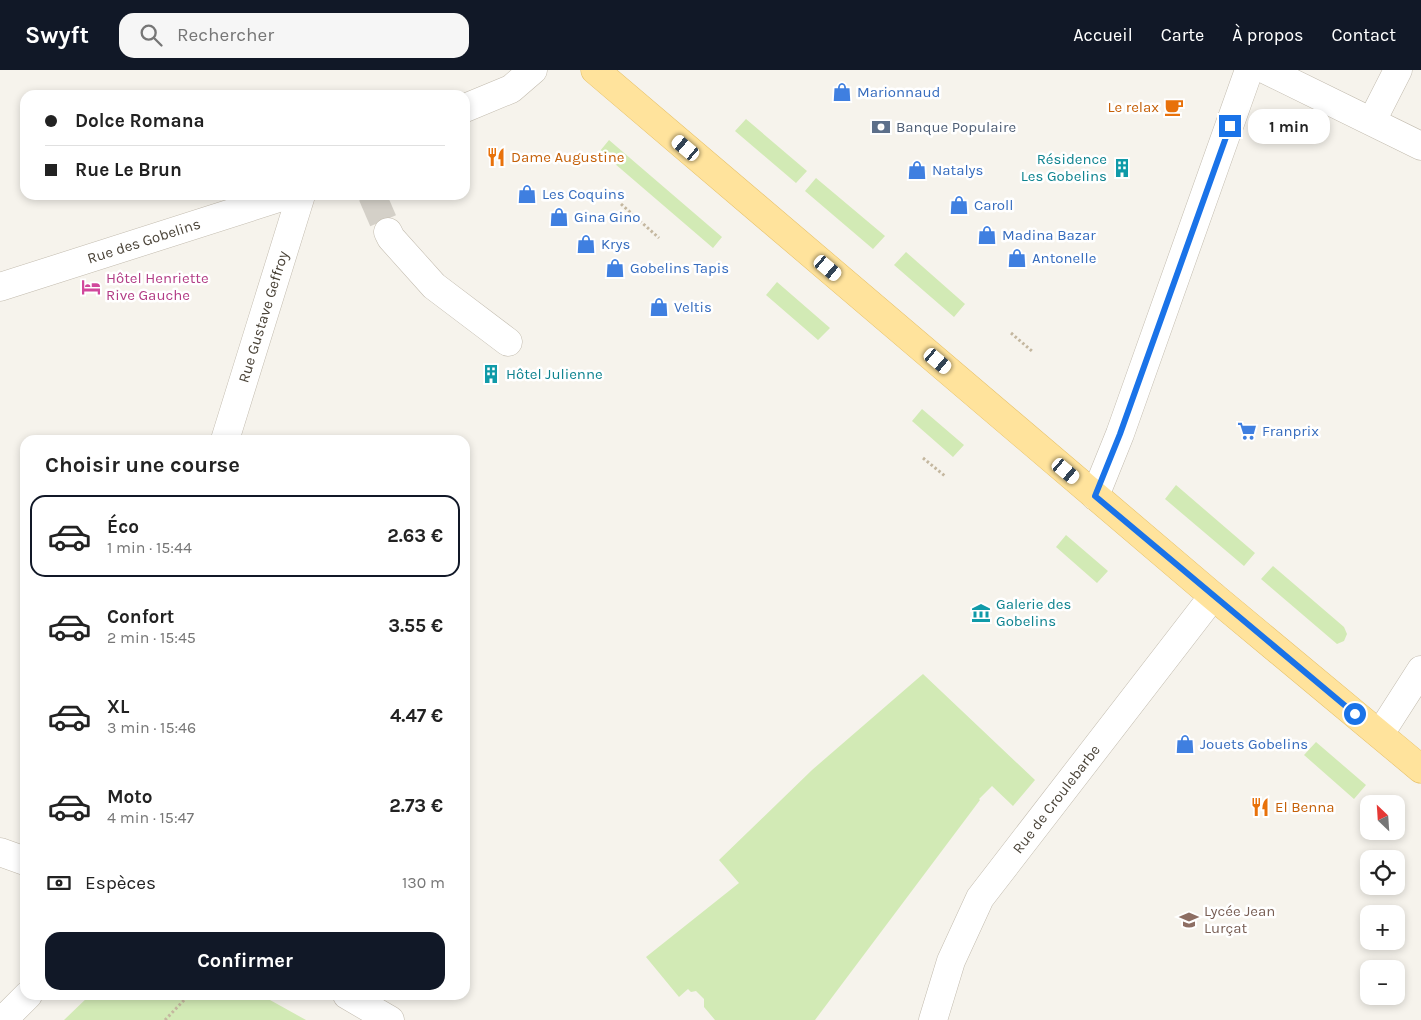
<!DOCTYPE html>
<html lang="fr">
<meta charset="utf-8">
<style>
:root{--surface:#fff;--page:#f6f6f6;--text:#222;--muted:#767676;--line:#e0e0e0;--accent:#111827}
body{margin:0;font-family:Karla,sans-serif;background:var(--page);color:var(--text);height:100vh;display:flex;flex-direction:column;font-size:19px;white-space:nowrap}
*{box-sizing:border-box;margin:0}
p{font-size:16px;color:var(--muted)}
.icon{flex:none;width:28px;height:28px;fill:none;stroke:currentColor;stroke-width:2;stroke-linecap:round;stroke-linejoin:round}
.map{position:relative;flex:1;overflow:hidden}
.details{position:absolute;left:20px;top:365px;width:450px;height:565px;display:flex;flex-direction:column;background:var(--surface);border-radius:15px;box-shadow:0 2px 8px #0003}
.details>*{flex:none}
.hud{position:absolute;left:20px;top:20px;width:450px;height:110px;border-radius:15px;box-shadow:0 2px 8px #0003;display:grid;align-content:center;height:110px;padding:0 25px;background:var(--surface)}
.needle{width:32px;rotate:335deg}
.fabs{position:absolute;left:1360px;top:725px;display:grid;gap:10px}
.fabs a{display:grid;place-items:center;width:45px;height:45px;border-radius:10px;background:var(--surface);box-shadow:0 2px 8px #0003;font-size:25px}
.end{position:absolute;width:22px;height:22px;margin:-11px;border:6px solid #1a73e8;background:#fff;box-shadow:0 0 0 2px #fff}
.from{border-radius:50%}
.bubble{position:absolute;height:35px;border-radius:15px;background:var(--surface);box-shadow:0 2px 8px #0003;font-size:16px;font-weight:700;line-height:35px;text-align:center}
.car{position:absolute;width:15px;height:30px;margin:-15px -8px;border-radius:6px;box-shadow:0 0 4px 1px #0007;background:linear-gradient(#fff 24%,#345 0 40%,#fff 0 76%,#345 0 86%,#fff 0)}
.hud b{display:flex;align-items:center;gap:18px;height:48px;font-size:19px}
.hud b+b{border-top:1px solid var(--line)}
.hud i{width:12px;height:12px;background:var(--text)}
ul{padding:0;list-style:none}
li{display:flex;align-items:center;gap:15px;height:82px;margin:0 10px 8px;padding:0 15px;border:2px solid transparent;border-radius:15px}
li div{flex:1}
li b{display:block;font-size:19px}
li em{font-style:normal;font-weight:700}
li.selected{border-color:var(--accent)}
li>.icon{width:45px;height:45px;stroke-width:1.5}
h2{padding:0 25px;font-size:22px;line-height:60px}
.pay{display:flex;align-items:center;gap:12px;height:55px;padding:0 25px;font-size:19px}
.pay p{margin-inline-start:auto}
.button{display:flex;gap:10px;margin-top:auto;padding:10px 25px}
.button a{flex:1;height:58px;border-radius:15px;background:var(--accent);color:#fff;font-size:20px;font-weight:700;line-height:58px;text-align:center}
header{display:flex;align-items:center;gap:30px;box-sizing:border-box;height:70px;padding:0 25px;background:var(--accent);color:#fff}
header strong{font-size:24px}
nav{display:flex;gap:28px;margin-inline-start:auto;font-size:18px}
.search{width:350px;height:45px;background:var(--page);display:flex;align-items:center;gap:12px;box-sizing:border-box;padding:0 18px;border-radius:15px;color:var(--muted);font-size:19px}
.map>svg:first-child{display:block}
</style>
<header>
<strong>Swyft</strong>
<div class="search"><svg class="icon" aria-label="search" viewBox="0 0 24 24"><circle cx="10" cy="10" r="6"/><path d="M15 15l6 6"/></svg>Rechercher</div>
<nav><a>Accueil</a><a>Carte</a><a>À propos</a><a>Contact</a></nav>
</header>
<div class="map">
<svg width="1421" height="950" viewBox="0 0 1421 950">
<rect width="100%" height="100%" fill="#f6f3ec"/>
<path fill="#d2eab5" d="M746,49L807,101L796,113L735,61Z
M609,70L722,167L713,178L600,81Z
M816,108L885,166L873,179L805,121Z
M906,182L965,234L954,247L894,195Z
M777,212L830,258L818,270L766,225Z
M922,339L964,375L953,387L912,351Z
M1176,415L1255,483L1244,496L1165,429Z
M1066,465L1108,501L1097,513L1056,477Z
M1273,496L1344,557L1347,564L1344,571L1337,574L1261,509Z
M923,604L1035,710L1013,736L992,716L979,729L980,730L815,950H715L704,937V929L696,921L691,922L688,919L679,927L646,887L739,813L719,790L812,700Z
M1316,672L1366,715L1354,729L1304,685Z
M90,925H261L306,950H64Z"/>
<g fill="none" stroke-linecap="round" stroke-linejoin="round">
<path stroke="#d4d0c8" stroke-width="28" stroke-dasharray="28 14" stroke-linecap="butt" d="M372,125L388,162"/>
<g stroke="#c2bbae" stroke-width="29">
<g id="minor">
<path d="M1266,0L1421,76"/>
<path d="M465,38L511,19L533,0"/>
<path d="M1372,51L1398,0"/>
<path d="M388,162L391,168L434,216L508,272"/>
<path id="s1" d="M0,217L288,125"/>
<path id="s2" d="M225,370L301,125"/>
<path d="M1095,426L1120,364L1249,0"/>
<path d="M1380,664L1421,600"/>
<path d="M0,782L25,791"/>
<path d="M347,925L390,950"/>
<path d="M3,950L28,925"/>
<path id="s3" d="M933,950L951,891L980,828L1213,526"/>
</g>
</g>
<g stroke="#e6c16a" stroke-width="29">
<path id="major" d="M595,0L1213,526L1421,699"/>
</g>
<path stroke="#c4b79f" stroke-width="3" stroke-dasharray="2.5 2.5" stroke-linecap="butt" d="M621,134L659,168
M1011,263L1033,282
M923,388L945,406
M165,950L189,925"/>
<use href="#minor" stroke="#fff" stroke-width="28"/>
<use href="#major" stroke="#ffe39c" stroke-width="28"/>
</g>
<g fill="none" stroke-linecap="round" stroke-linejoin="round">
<path stroke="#1a73e8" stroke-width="6" d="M1230,56L1120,364L1095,426L1355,644"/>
</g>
<defs>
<g id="shop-bare" transform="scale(1.5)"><path d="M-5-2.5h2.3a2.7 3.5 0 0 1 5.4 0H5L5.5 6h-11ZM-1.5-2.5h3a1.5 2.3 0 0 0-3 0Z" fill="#3f7fe0" stroke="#fff" stroke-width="2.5" paint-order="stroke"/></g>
<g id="cafe-bare" transform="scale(1.5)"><path d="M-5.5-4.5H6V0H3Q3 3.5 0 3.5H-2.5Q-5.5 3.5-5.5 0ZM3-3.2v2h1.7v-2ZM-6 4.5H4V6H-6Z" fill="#e8710a" stroke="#fff" stroke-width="2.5" paint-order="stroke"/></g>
<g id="bank-bare" transform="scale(1.5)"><path d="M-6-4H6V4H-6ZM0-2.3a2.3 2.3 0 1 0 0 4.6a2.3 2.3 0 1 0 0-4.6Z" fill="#5c6f8a" stroke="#fff" stroke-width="2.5" paint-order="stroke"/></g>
<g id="restaurant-bare" transform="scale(1.5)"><path d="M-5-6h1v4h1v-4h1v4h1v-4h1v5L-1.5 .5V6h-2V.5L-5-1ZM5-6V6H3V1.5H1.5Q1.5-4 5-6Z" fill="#e8710a" stroke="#fff" stroke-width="2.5" paint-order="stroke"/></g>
<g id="building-bare" transform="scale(1.5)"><path d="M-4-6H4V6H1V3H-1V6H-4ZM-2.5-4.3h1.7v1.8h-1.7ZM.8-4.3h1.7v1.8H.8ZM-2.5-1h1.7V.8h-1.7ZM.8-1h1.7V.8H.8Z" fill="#0f9aa8" stroke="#fff" stroke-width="2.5" paint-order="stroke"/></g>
<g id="hotel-bare" transform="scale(1.5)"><path d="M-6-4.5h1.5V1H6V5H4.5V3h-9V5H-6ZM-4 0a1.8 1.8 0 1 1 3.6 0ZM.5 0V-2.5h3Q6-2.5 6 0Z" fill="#d1479c" stroke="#fff" stroke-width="2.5" paint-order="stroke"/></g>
<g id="supermarket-bare" transform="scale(1.5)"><path d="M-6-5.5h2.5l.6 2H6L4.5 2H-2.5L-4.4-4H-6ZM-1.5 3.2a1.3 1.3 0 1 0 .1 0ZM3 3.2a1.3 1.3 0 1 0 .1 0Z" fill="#3f7fe0" stroke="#fff" stroke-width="2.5" paint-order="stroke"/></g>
<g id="museum-bare" transform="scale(1.5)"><path d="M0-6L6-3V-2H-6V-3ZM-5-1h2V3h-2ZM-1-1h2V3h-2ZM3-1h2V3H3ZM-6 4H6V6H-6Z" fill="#0f9aa8" stroke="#fff" stroke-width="2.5" paint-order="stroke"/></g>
<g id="school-bare" transform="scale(1.5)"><path d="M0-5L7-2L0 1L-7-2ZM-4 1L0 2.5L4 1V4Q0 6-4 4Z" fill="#8d6e63" stroke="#fff" stroke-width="2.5" paint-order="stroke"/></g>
</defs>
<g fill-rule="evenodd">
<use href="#shop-bare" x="842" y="22"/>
<use href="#cafe-bare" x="1174" y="37"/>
<use href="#bank-bare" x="881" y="57"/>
<use href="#restaurant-bare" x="496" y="87"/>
<use href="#building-bare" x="1122" y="98"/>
<use href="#shop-bare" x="917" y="100"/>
<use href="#shop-bare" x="527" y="124"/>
<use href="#shop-bare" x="959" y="135"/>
<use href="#shop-bare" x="559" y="147"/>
<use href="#shop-bare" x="987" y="165"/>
<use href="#shop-bare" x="586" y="174"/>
<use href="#shop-bare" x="1017" y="188"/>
<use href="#shop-bare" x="615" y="198"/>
<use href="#hotel-bare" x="91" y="217"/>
<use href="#shop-bare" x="659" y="237"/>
<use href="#building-bare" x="491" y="304"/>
<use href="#supermarket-bare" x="1247" y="361"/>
<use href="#museum-bare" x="981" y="543"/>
<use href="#shop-bare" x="1185" y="674"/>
<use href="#restaurant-bare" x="1260" y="737"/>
<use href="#school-bare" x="1189" y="850"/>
</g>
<g text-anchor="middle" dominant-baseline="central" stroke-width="5" stroke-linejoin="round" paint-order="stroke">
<g font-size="15" fill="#366cbe" stroke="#fff" text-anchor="start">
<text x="857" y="22">Marionnaud</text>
<text x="932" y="100">Natalys</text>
<text x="542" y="124">Les Coquins</text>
<text x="974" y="135">Caroll</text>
<text x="574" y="147">Gina Gino</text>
<text x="1002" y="165">Madina Bazar</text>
<text x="601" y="174">Krys</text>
<text x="1032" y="188">Antonelle</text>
<text x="630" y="198">Gobelins Tapis</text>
<text x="674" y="237">Veltis</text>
<text x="1262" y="361">Franprix</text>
<text x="1200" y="674">Jouets Gobelins</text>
</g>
<g font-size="15" fill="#c56008" stroke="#fff" text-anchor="start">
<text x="1159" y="37" text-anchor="end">Le relax</text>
<text x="511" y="87">Dame Augustine</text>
<text x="1275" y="737">El Benna</text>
</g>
<g font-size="15" fill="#4e5e75" stroke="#fff" text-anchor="start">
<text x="896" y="57">Banque Populaire</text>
</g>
<g font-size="15" fill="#0d838f" stroke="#fff" text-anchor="start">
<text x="1107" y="89" text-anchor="end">Résidence<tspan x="1107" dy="17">Les Gobelins</tspan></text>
<text x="506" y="304">Hôtel Julienne</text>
<text x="996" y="534">Galerie des<tspan x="996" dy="17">Gobelins</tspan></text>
</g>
<g font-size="15" fill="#4b4439" stroke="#fff">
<text stroke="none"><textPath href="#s1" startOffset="151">Rue des Gobelins</textPath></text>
<text stroke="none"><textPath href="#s2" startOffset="129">Rue Gustave Geffroy</textPath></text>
<text stroke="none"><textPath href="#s3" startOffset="256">Rue de Croulebarbe</textPath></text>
</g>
<g font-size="15" fill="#b23c85" stroke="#fff" text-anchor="start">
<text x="106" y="208">Hôtel Henriette<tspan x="106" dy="17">Rive Gauche</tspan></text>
</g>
<g font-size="15" fill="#785e54" stroke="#fff" text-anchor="start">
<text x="1204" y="841">Lycée Jean<tspan x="1204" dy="17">Lurçat</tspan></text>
</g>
</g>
</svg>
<div class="fabs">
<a><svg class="needle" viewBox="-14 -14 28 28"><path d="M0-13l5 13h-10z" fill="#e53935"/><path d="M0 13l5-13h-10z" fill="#767676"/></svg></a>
<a><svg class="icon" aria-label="locate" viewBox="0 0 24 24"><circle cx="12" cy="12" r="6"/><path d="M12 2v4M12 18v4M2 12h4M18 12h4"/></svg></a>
<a>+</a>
<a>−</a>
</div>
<i class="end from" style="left:1355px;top:644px"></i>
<i class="end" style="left:1230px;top:56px"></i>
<div class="bubble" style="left:1248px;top:39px;width:82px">1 min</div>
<i class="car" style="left:686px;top:78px;rotate:310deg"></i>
<i class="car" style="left:828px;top:198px;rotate:130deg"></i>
<i class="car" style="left:938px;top:291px;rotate:130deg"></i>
<i class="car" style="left:1066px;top:401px;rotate:130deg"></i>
<div class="hud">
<b><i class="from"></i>Dolce Romana</b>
<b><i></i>Rue Le Brun</b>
</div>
<section class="details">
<h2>Choisir une course</h2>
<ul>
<li class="selected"><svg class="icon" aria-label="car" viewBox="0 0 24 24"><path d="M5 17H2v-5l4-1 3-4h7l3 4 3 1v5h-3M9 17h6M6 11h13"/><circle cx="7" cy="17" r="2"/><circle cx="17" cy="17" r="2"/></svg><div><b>Éco</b><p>1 min · 15:44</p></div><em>2.63 €</em></li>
<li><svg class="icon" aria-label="car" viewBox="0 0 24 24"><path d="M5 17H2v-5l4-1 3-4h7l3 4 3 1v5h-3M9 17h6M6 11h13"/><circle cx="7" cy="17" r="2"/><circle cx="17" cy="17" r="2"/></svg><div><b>Confort</b><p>2 min · 15:45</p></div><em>3.55 €</em></li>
<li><svg class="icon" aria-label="car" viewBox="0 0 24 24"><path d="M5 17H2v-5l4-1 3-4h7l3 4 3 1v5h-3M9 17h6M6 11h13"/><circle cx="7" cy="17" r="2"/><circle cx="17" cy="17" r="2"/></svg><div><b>XL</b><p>3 min · 15:46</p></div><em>4.47 €</em></li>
<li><svg class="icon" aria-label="car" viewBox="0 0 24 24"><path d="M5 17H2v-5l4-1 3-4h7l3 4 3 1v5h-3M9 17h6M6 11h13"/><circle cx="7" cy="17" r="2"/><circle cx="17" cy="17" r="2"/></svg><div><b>Moto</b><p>4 min · 15:47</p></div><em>2.73 €</em></li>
</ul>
<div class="pay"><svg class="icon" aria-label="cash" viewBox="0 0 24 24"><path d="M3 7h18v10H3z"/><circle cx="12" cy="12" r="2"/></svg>Espèces<p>130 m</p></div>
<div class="button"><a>Confirmer</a></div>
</section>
</div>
